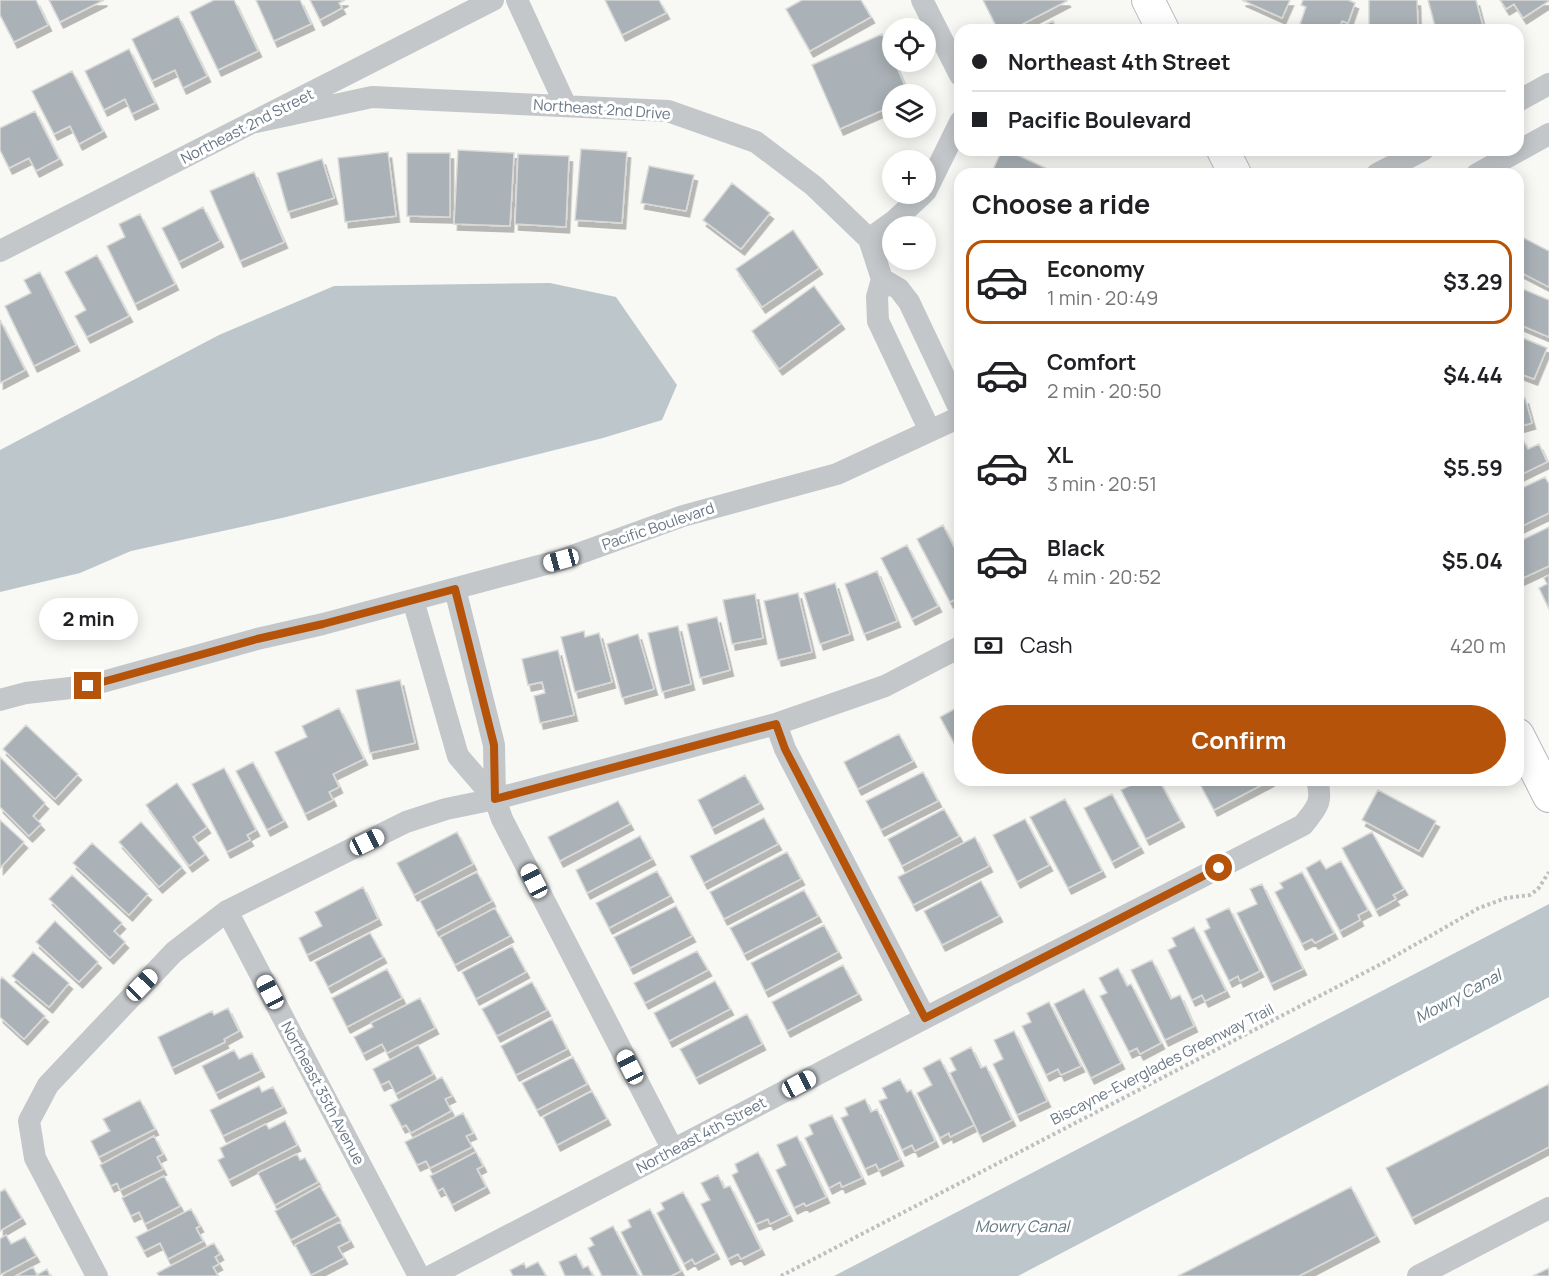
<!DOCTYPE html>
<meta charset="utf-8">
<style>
:root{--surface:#fff;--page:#f6f6f6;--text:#202124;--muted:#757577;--line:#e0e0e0;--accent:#b45309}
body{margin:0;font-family:Manrope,sans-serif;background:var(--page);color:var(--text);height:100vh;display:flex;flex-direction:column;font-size:22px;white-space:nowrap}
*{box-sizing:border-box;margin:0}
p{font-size:20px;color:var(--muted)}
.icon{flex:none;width:33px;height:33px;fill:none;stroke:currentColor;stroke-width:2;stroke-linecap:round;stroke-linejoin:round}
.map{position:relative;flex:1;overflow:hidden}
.drawer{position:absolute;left:954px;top:168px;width:570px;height:618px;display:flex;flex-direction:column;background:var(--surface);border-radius:18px;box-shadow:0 3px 15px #0003}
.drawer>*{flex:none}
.hud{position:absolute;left:954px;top:24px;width:570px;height:132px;border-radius:18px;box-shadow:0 3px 15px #0003;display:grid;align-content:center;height:132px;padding:0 18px;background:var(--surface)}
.buttons{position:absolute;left:882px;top:18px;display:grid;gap:12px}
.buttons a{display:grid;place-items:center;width:54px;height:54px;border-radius:50%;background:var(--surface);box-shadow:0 3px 15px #0003;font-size:30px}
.end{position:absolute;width:27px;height:27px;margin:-14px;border:8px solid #b45309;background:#fff;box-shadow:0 0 0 3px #fff}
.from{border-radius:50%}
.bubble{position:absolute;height:42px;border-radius:21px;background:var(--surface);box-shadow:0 3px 15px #0003;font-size:20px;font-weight:700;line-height:42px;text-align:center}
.car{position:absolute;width:18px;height:36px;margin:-18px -9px;border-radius:8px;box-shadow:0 0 4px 2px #0007;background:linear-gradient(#fff 24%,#345 0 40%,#fff 0 76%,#345 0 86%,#fff 0)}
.hud b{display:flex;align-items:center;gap:21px;height:57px;font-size:22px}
.hud b+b{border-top:2px solid var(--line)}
.hud i{width:15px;height:15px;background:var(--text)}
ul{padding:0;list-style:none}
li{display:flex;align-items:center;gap:18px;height:84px;margin:0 12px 9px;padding:0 6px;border:3px solid transparent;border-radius:18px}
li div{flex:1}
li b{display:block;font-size:22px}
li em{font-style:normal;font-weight:700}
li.current{border-color:var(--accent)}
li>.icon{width:54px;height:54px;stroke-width:1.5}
h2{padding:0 18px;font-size:27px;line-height:72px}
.pay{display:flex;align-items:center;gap:15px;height:66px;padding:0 18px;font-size:22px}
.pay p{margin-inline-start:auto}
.primary-button{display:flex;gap:12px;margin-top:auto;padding:12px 18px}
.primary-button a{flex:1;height:69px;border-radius:36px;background:var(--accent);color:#fff;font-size:24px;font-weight:700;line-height:69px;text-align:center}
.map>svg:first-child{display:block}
</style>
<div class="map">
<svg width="1549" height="1276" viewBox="0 0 1549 1276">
<defs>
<filter id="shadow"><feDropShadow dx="3.5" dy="6" stdDeviation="0" flood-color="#0004"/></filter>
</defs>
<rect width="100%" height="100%" fill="#f8f8f5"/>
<path fill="#bdc7cb" d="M550,283L616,297L677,385L662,420L603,438L282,518L131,551L80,573L0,592V450L219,335L334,286Z
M1549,904V997L1018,1276H834Z"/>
<path fill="#aab2b7" stroke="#d9d9d7" stroke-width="1.5" filter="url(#shadow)" d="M0,0H36L48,25L14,42L0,15Z
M49,0H104L60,22Z
M214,0H234L258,51L218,70L190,12Z
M256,0H300L311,24L274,41Z
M310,0H345L339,3L342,8L320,20Z
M605,0H659L666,13L622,35Z
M802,0H861L871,17L810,51L786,9Z
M983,0H1066L1067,1L1011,30H998Z
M1242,0H1290L1282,18Z
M1303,0H1348L1355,3L1348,23L1342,21L1339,30H1318L1300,24L1306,7L1301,5Z
M1369,0H1417L1418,30H1369Z
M1428,0H1476L1484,30H1436Z
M1500,0H1549V1L1523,18L1514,4L1506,9Z
M178,16L207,76L183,88L175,70L152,81L132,39Z
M1053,21L1057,30H1034Z
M882,34L905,86L892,92V106L840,129L812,65Z
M129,49L155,103L132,114L125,99L104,110L85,71Z
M72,71L103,131L79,144L70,126L54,134L32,91Z
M35,111L59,159L36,171L29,158L9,168L0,150V128Z
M581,149L627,152L622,223L575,220Z
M458,150L514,153L510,226L454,224Z
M1002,150H1007L1058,174H991Z
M388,152L396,216L345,222L338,158Z
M407,153H450V217L407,216Z
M518,154L569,156L566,227L515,224Z
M322,159L334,198L288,212L277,173Z
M649,166L694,175L686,211L641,203Z
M254,172L284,242L240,261L210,191Z
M732,183L770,213L741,249L703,220Z
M203,207L220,241L179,262L162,228Z
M140,214L175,284L135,304L107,246L125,237L119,224Z
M793,230L819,268L762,307L736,269Z
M1518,235L1549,251V287L1518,271Z
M97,255L129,316L87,337L75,316L86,310L65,272Z
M40,272L76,345L34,366L5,306L31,293L24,280Z
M814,286L841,323L779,369L752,331Z
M1518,287L1549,300V337L1518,324Z
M0,320L25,370L0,383Z
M1518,336L1547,348L1534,379L1518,373Z
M1525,398L1532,423L1518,427V400Z
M1522,438L1528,449L1539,444L1547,462L1518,476V440Z
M1545,477L1549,484V513L1518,528V490Z
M943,525L960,559V597L950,602L917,539Z
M1549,527V566L1521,579L1518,572V542Z
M907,545L938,606L912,619L881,558Z
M877,571L897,621L864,634L845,584Z
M1549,575V609L1539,588L1547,584L1544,578Z
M835,583L850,634L820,644L804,593Z
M798,593L812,652L778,660L764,601Z
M755,594L763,638L732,644L723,600Z
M717,617L730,670L700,678L687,624Z
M678,626L691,684L662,692L648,633Z
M584,631L585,637L599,633L612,682L575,692L561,637Z
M638,634L654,689L622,698L607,644Z
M558,650L574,715L540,723L534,696L545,693L542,682L528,685L522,659Z
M400,680L415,743L370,753L356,690Z
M960,706V752H959L940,717Z
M339,708L364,759L333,774L339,787L329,792L333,800L305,814L275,752L307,737L302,726Z
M26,725L78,774L55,799L3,749Z
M899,734L913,761L858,789L844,762Z
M0,757L45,803L33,816L41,824L29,836L0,807Z
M253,762L284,821L267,830L236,771Z
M224,768L256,830L247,835L250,840L227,852L192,784Z
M923,772L938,801L881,830L866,801Z
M745,775L760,803L712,828L698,800Z
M1141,780H1159L1181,821L1146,839L1121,790Z
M1212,780H1271L1214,810L1201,786Z
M177,783L207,827L193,837L205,854L189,866L146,805Z
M1378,790L1436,821L1419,851L1362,820Z
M1112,794L1140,847L1112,862L1084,808Z
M1065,799L1102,871L1068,888L1030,817Z
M618,801L630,824L560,861L548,837Z
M944,809L959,836L902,866L888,839Z
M764,818L778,844L704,883L690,856Z
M1025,819L1049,865L1017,882L993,835Z
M0,820L24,842L0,868Z
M141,822L182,867L159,887L119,842Z
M457,832L473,864L414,895L397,863Z
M1372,832L1404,889L1393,895L1396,899L1376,910L1342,848Z
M640,836L652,859L587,893L576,870Z
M975,837L989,866L913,905L898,877Z
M92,843L148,894L129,915L73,863Z
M787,852L801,879L724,919L710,892Z
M1320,860L1326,869L1341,861L1368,910L1358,915L1360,920L1340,931L1306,868Z
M657,871L670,896L609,928L596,903Z
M477,872L492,901L436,931L420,901Z
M1302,872L1334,933L1315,943L1312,939L1302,944L1275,892L1283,888L1280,883Z
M72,875L122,923L114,931L125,942L110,958L49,899Z
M981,881L999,916L942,945L924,911Z
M1262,884L1303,969L1271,984L1237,913L1257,904L1250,889Z
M363,887L378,919L307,955L299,938L322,926L315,912Z
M804,890L818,916L744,954L730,928Z
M676,906L692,936L630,968L614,937Z
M495,908L510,936L455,965L440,937Z
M1229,908L1260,971L1240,981L1238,976L1229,981L1204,931L1210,928L1206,919Z
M55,921L98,962L79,982L36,942Z
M824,925L838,952L765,991L751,963Z
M1194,927L1226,991L1205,1001L1202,995L1192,1000L1168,950L1176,946L1172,938Z
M370,933L383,957L328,987L315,962Z
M512,946L526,972L476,999L462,972Z
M697,951L708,970L645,1003L634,983Z
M33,952L69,983L49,1007L12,976Z
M1152,960L1171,999L1180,995L1194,1026L1165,1040L1131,970Z
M843,965L858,994L787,1031L772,1002Z
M1118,968L1127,986L1131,984L1161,1043L1140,1054L1137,1048L1129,1052L1100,996L1107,993L1099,978Z
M387,969L402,998L347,1027L332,998Z
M2,977L45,1016L24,1039L0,1017V980Z
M715,981L730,1009L669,1041L654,1013Z
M532,982L547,1010L497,1036L482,1009Z
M1084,989L1121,1063L1091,1078L1054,1004Z
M420,998L435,1028L387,1053L382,1044L363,1054L354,1037L373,1027L371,1023Z
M1049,1002L1081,1066L1061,1075L1058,1069L1046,1075L1022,1026L1031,1022L1027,1013Z
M228,1008L239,1031L224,1039L225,1042L172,1068L158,1037L212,1011L214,1015Z
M747,1014L762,1044L696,1078L680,1049Z
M552,1019L567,1049L516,1075L501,1046Z
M1014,1031L1047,1101L1017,1115L993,1064L1003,1059L994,1040Z
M418,1045L433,1074L396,1094L389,1081L381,1085L373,1069Z
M971,1047L981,1068L986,1066L1012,1120L980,1136L950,1073L956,1070L950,1058Z
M234,1050L239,1059L252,1053L261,1071L216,1093L202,1066Z
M573,1057L587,1084L537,1110L522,1083Z
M940,1059L974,1125L950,1137L949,1133L940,1138L917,1093L932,1085L923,1068Z
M442,1077L452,1096L445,1099L451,1111L411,1133L406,1125L402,1127L390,1105Z
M900,1079L907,1092L911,1090L935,1141L915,1151L912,1145L902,1150L879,1101L887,1098L882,1088Z
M1549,1084V1147L1412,1218L1386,1168Z
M259,1086L262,1092L273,1087L283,1107L223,1136L210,1110Z
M592,1091L607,1119L557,1145L543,1117Z
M865,1099L871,1112L877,1109L900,1160L879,1170L876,1164L865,1169L841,1118L848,1115L845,1108Z
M140,1100L155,1129L99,1157L91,1141L110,1131L103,1119Z
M463,1113L473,1133L466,1136L472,1147L430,1168L426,1161L417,1165L405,1142Z
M832,1115L862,1178L842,1187L840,1182L829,1188L805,1138L813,1134L809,1125Z
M285,1121L297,1145L229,1180L218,1160L224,1157L220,1148L266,1124L269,1129Z
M154,1136L163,1154L157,1157L163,1169L120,1190L117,1183L111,1186L100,1165Z
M797,1136L826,1197L806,1206L804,1203L794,1208L776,1170L786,1165L777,1145Z
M476,1152L483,1166L477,1169L486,1187L452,1205L443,1188L438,1191L430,1176Z
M758,1152L789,1215L770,1224L768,1219L756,1224L732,1175L738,1172L735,1164Z
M297,1154L300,1160L305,1158L318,1182L275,1205L258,1173Z
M718,1175L724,1188L730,1186L761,1249L741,1259L738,1254L728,1259L701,1204L710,1200L701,1183Z
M164,1176L180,1206L145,1224L139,1212L131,1216L122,1198Z
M320,1186L337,1216L291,1240L275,1211Z
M1351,1187L1376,1236L1299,1276H1178Z
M5,1189L22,1218L0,1231V1192Z
M683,1192L716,1253L695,1264L692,1259L684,1264L657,1213L664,1209L661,1203Z
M191,1209L200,1226L196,1228L203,1241L168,1259L160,1243L144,1251L136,1237Z
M650,1209L681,1271L671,1276H643L621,1232L631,1227L628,1220Z
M340,1222L350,1241L338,1247L344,1258L311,1275L295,1245Z
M613,1226L639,1276H602L588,1248L594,1245L590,1238Z
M6,1235L11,1244L25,1237L36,1256L0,1275V1239Z
M214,1243L220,1254L215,1257L219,1264L213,1267L218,1276H159L157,1273Z
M576,1254L583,1268L588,1266L593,1276H565L559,1262Z
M538,1262L546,1276H513L510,1270L524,1263L526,1268Z
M33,1267L37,1275L47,1269L50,1276H16Z
M1549,1268V1276H1533Z"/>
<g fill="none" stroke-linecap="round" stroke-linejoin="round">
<g stroke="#b6babf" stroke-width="34">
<path id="secondary" d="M1148,0L1163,30
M1223,150L1235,174
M1518,735L1549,796"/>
</g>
<path stroke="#bdbfc1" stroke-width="4" stroke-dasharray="3 3" stroke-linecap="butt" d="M781,1276L1383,963L1479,908L1506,898L1530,895L1538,889L1549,872"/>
<path stroke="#c3c7ca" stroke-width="22" d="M517,0L566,106
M922,0L960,75
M1518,101L1549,84
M256,122L372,97L668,111L756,142L814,186L869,239L882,279L877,297L878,321L930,431
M1377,174L1423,150
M1477,174L1549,134
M926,191L960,122
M869,239L894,221L923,194
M0,251L493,0
M882,279L899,289L909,302L960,410
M455,589L494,745L495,799L502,819L673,1150
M413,600L458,756L495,799
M0,700L26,693L88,686L257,639L323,624L561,560L683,516L837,474L960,417
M776,724L785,749L925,1018
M227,911L419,1276
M97,1276L35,1158L29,1121L48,1085L174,952L227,911L406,822L446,809L495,799L776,724L885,686L960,647
M431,1276L925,1018L1303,825C1317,807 1323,803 1317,780
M1418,1276L1549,1208"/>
<use href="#secondary" stroke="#fff" stroke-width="32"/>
</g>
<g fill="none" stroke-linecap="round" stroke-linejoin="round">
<path stroke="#b45309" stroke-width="8" d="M88,686L257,639L323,624L455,589L494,745L495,799L776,724L785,749L925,1018L1219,868"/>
</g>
<g text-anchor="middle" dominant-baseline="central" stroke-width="6" stroke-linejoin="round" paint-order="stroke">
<g font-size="15" fill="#687685" stroke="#fff">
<text transform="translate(602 109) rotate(4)">Northeast 2nd Drive</text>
<text transform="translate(247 126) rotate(-27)">Northeast 2nd Street</text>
<text transform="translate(658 526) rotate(-19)">Pacific Boulevard</text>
<text transform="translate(1162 1064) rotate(-27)">Biscayne-Everglades Greenway Trail</text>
<text transform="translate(323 1093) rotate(62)">Northeast 35th Avenue</text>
<text transform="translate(701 1135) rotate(-28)">Northeast 4th Street</text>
</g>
<g font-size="16" font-style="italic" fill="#637781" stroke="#fff">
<text transform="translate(1458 996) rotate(-28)">Mowry Canal</text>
<text x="1022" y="1226">Mowry Canal</text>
</g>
</g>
</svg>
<div class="buttons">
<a><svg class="icon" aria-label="locate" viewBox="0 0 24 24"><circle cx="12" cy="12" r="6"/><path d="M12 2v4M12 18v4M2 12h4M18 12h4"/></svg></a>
<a><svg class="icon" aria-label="layers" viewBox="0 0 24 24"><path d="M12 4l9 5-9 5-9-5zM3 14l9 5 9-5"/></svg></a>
<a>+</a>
<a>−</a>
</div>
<i class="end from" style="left:1219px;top:868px"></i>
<i class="end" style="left:88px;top:686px"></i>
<div class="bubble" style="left:39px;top:598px;width:99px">2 min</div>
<i class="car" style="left:561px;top:560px;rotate:255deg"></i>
<i class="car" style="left:367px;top:842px;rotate:64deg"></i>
<i class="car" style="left:534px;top:881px;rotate:333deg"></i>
<i class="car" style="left:142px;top:985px;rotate:44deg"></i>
<i class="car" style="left:270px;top:992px;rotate:332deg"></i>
<i class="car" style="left:630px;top:1067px;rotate:333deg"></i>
<i class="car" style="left:799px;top:1084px;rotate:62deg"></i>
<div class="hud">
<b><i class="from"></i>Northeast 4th Street</b>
<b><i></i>Pacific Boulevard</b>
</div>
<section class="drawer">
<h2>Choose a ride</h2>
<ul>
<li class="current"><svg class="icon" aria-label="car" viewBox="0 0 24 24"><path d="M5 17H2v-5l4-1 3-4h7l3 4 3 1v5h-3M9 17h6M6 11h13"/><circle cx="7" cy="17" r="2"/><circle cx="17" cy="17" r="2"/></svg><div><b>Economy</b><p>1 min · 20:49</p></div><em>$3.29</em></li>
<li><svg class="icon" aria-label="car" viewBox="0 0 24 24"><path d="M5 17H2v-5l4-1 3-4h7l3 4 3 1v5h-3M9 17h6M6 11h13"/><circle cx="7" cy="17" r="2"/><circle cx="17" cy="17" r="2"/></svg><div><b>Comfort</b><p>2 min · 20:50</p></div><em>$4.44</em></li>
<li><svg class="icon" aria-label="car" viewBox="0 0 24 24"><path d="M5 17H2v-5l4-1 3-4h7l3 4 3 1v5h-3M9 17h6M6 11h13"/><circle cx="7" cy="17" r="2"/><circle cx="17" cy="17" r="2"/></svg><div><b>XL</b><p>3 min · 20:51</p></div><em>$5.59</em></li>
<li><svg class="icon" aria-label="car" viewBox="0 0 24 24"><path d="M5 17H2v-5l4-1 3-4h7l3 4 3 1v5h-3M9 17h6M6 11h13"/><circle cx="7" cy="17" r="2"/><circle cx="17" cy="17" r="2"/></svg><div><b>Black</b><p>4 min · 20:52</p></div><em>$5.04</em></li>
</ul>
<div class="pay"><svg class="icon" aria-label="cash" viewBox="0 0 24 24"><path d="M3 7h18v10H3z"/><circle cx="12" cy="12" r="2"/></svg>Cash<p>420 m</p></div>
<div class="primary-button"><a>Confirm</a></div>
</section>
</div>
